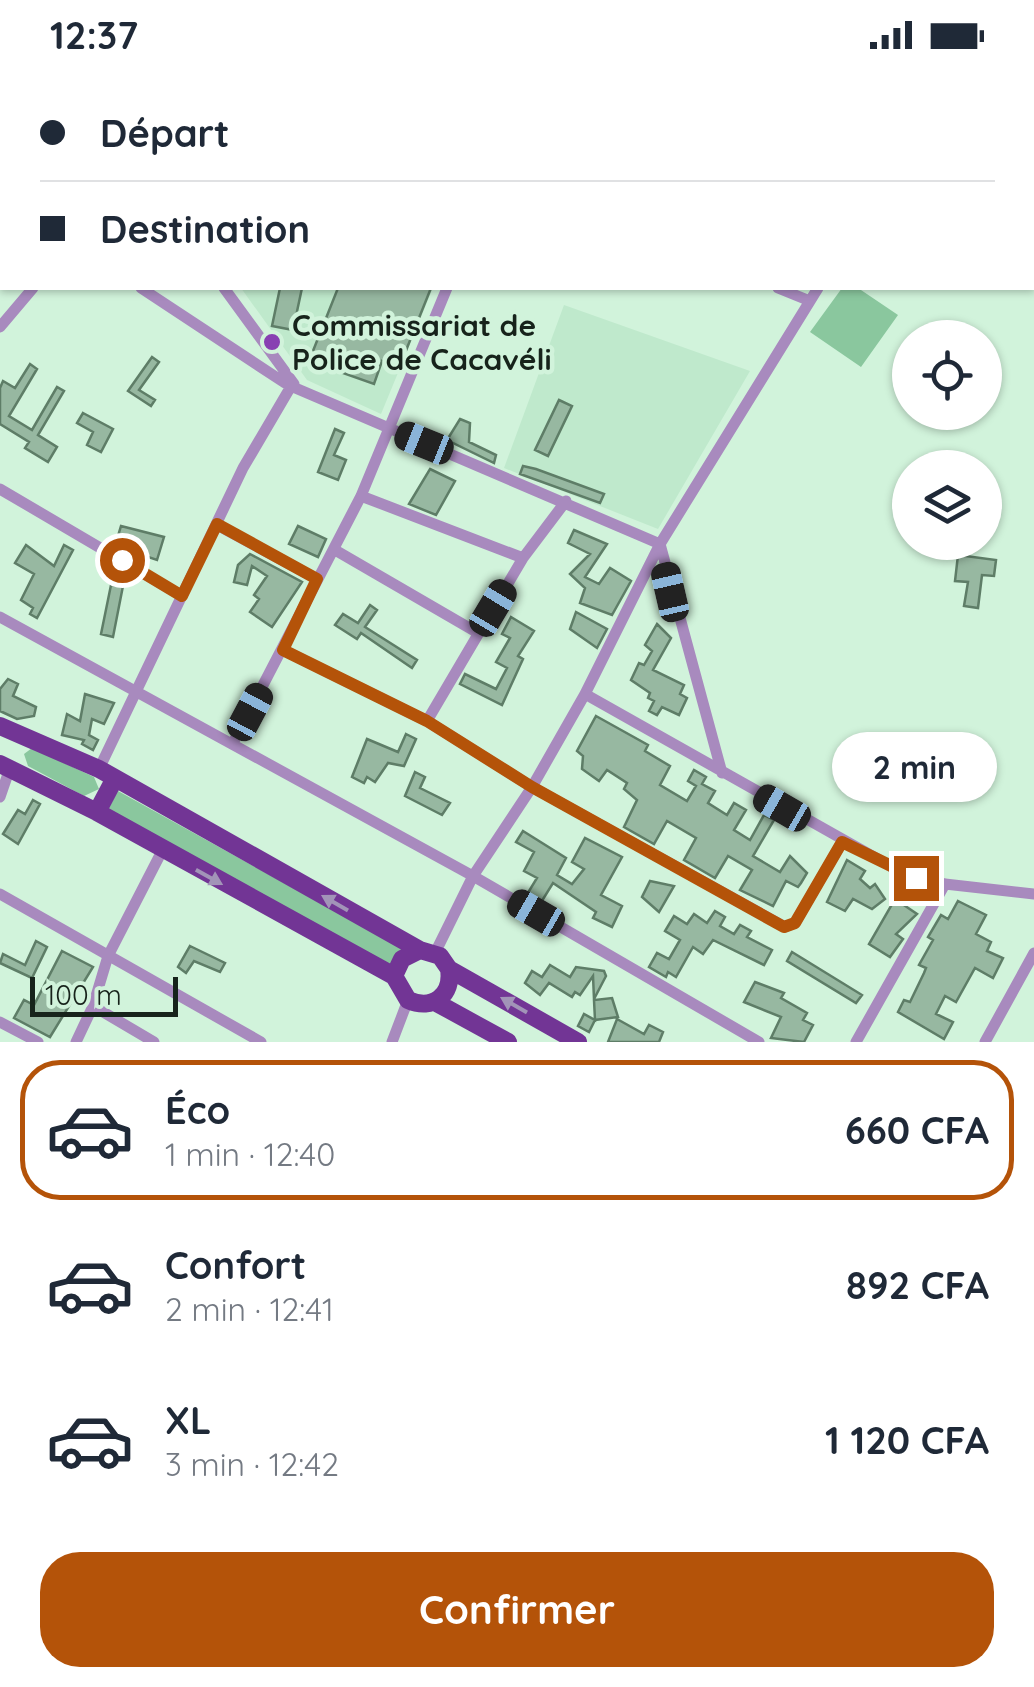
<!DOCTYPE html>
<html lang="fr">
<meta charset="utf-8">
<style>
:root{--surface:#fff;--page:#f2f2f3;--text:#1f2937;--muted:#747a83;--line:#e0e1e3;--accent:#b45309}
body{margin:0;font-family:Quicksand,sans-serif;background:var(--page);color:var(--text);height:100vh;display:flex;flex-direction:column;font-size:38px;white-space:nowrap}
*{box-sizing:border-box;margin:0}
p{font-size:32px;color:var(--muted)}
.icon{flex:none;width:55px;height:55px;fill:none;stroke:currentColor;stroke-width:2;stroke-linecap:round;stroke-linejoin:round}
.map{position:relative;height:972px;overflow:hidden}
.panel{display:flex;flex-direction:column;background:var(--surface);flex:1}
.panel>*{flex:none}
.banner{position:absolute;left:0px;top:0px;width:1035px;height:220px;box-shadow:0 2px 8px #0004;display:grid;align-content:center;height:220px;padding:0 40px;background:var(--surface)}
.fabs{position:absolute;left:892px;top:250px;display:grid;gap:20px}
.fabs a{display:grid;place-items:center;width:110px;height:110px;border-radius:50%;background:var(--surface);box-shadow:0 2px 8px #0004;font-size:50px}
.scale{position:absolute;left:30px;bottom:25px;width:148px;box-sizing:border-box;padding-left:10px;border:5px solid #17231b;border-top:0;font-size:28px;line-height:35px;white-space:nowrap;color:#17231b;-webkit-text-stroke:8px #d1f3db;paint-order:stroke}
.end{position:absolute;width:45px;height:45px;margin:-22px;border:12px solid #b45309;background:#fff;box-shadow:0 0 0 5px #fff}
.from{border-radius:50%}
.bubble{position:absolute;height:70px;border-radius:35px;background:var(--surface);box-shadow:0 2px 8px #0004;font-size:32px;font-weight:700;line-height:70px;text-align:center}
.car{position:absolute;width:30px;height:60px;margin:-30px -15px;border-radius:12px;box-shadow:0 0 8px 2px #0007;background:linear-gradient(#222 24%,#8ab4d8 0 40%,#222 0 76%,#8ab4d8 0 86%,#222 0)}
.banner b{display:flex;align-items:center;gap:35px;height:95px;font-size:38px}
.banner b+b{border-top:2px solid var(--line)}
.banner i{width:25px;height:25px;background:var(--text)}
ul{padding:18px 0 0;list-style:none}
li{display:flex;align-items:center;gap:30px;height:140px;margin:0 20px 15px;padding:0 20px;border:5px solid transparent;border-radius:40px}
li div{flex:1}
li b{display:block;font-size:38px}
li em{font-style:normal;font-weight:700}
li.current{border-color:var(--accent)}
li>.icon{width:90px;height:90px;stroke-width:1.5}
.action{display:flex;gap:20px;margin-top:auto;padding:20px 40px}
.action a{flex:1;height:115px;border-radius:40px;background:var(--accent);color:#fff;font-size:40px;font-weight:700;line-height:115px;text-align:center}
.status{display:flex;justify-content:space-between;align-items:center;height:70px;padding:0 50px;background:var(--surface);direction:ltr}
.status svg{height:28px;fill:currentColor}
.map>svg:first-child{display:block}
</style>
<div class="status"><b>12:37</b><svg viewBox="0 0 49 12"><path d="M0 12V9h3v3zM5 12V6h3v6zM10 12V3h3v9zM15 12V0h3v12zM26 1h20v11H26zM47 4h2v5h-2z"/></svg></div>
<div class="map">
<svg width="1034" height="972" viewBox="0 0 1034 972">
<rect width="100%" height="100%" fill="#d1f3db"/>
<path fill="#bfe9cc" d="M241,218H433L381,344L307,310Z
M564,235L750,301L658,459L504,398Z"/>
<path fill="#8ac79e" d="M842,218H858L898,245L861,297L810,262Z
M32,678L94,707L99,719L84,726L28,696L24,684Z
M118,721L405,880L394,900L108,739Z"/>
<path fill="#97b8a1" stroke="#5e7d67" stroke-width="2.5" d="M280,218H302L293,260L272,256Z
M338,218H431L399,298L382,291L374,314L309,291Z
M152,287L159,292L139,320L155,330L151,336L128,321Z
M30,294L37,299L9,346L32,360L57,317L64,321L38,365L57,377L48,392L25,378L29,372L0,354V318L3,311L15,318Z
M559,330L572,336L548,386L535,380Z
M83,343L113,359L101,382L87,375L93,362L77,353Z
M460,349L470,353L469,372L496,385L494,393L447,370Z
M335,359L344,363L334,385L346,390L338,410L318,402Z
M523,396L536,399L604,424L600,433L520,404Z
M430,399L455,411L436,445L409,434Z
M121,456L164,467L157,490L115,476Z
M298,456L326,469L318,487L289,474Z
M574,460L607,474L585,507L599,514L610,498L631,511L612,545L580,533L585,518L570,504L590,484L568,473Z
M26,475L54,496L64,475L73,480L37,548L30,544L33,538L21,530L34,504L15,493Z
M250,484L302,512L272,557L250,542L259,529L254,525L267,506L252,496L247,515L234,512L238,495Z
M958,485L996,490L994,506L982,505L978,538L964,536L968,512L955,511Z
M111,515L123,516L113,567L101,564Z
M370,535L377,540L365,557L417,590L412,598L361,563L357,569L335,555L343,544L358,553Z
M576,542L607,559L597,578L570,559Z
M511,547L534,561L518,586L523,589L502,635L460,614L465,604L496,619L507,598L496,592L510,568L502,564Z
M657,554L671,568L653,600L684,615L680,624L687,628L679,645L662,637L657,645L649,641L654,631L648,628L650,623L631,610L639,593L644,595L652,581L645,575Z
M8,609L18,614L13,626L36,637L34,646L17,649L0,641V619Z
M85,624L114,633L104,654L92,649L89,665L98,670L93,680L82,674L84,670L62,665L67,644L80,651Z
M596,646L648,675L645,681L670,696L660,715L687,731L696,716L688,711L694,700L706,707L702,714L715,721L708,733L727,745L734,733L746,740L734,760L750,770L764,745L774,750L753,786L780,802L790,786L807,803L801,813L798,817L786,811L773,836L740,820L752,800L728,786L715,808L684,790L696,768L667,751L654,774L624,757L637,730L624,719L627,713L607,700L599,711L582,699L583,686L577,681Z
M406,664L416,669L404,696L388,693L375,712L367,707L364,713L352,707L367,669L398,682Z
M415,702L425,707L420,718L450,733L442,745L405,726Z
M33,730L40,734L18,774L3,764L18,740L25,744Z
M523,761L566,788L557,805L572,814L584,799L572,792L585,768L622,787L601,825L622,836L612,857L593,848L596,842L553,813L540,834L526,826L537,808L524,801L534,782L516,772Z
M847,790L865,801L860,809L870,818L875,814L885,829L872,839L853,829L845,841L827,832Z
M650,811L674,816L659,842L642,827Z
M895,829L917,844L896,864L903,869L890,887L869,874Z
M958,831L986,845L976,864L991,872L987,881L1003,888L993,908L975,898L956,932L945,926L936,944L953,952L944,969L898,942L904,930L910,932L924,903L926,898L919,895L933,870L928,867L941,845L948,849Z
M715,841L725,847L720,856L734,864L740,855L751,861L747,867L772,880L764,895L713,870L703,884L693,877L676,907L668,902L666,907L649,897L657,883L669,889L680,870L665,861L674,846L687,854L694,844L707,853Z
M36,871L47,877L32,908L0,893L3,884L25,895Z
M190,876L225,893L220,902L194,891L186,903L178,897Z
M62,881L93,897L50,967L14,948L24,930L34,935Z
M792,882L862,925L856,933L787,891Z
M550,895L570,907L576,897L604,901L606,906L594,929L593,906L580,925L575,922L572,927L549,913L540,925L525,913L532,901L542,907Z
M755,912L784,923L781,928L807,943L803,950L813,955L804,972L771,968L781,947L744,932Z
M612,928L618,947L595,950L589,962L578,956L584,944L595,950L594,930Z
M617,949L644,964L649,955L663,962L659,972H608Z"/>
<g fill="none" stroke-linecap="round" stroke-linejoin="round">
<path stroke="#a88abe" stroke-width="11" d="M466,0L467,2
M18,2L21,0
M150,2V0
M958,2L960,0
M0,16L2,14
M0,128L2,129
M141,218L285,313
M224,218L294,314
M778,218L810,231
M0,257L33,218
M293,317L660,474
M0,419L182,526
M361,426L523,488
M217,455L317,509
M660,474L722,703
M335,480L478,563
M0,547L473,806L759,972
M283,580L427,651L532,717L785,857L795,853L842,772
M585,624L899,801L945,814L1034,824
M427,651L523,488L566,431
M233,673L361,426L447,218
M99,699L243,398L290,318
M0,727L10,698
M0,824L261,972
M435,883L473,806L532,717L585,624L660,474L818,218
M93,936L154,972
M0,952L38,972
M76,972L93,936L108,886L162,781
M392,972L408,930
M856,972L945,814
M985,972L1034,883"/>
<path stroke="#723595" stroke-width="18" d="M0,656L99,699L420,880L440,886L449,899L578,972
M0,694L97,742L394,906
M97,742L115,708
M420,880L402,889L394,906L408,930C433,941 453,925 449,899
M435,932L508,972"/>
</g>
<defs><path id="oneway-solid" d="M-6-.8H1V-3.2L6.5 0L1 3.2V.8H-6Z" transform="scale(2.5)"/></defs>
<g fill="#a294b8">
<use href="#oneway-solid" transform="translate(209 807) rotate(29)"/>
<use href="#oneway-solid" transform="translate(335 833) rotate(-150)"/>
<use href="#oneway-solid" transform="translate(514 935) rotate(-150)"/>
</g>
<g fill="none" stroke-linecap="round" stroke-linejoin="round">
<path stroke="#b45309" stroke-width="12" d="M122,490L182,526L217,454L317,509L283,580L427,651L532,717L784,857L795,853L842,772L916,808"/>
</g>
<circle fill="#8840b2" stroke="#d1f3db" stroke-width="4" cx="272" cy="272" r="10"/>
<g text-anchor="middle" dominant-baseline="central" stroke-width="9" stroke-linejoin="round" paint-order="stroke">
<g font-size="30" font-weight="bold" fill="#17231b" stroke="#d1f3db" text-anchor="start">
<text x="292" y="255">Commissariat de<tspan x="292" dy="34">Police de Cacavéli</tspan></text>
</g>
</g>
</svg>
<div class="fabs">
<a><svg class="icon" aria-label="locate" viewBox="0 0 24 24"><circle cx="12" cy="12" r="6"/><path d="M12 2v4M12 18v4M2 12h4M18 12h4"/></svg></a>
<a><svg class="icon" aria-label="layers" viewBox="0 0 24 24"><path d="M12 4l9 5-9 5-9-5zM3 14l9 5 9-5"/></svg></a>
</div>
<div class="scale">100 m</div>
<i class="end from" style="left:122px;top:490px"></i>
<i class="end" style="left:916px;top:808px"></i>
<div class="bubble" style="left:832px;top:662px;width:165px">2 min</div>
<i class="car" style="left:424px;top:373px;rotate:292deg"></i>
<i class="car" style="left:670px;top:522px;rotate:347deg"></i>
<i class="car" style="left:493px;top:538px;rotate:31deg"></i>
<i class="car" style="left:250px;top:642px;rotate:28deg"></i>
<i class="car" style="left:782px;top:738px;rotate:300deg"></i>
<i class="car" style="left:536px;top:843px;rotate:300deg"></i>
<div class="banner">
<b><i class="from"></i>Départ</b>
<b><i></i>Destination</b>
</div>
</div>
<section class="panel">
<ul>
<li class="current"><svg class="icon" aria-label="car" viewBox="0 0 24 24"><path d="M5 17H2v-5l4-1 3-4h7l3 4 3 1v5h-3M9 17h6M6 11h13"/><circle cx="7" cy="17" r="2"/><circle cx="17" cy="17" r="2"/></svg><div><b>Éco</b><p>1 min · 12:40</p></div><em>660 CFA</em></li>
<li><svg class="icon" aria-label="car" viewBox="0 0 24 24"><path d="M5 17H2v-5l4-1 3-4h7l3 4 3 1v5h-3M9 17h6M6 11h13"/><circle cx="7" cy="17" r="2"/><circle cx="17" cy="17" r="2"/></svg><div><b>Confort</b><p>2 min · 12:41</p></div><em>892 CFA</em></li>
<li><svg class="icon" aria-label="car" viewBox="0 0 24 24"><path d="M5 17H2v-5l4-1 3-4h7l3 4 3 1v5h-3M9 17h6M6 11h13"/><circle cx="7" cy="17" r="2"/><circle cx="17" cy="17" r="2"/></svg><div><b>XL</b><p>3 min · 12:42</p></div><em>1 120 CFA</em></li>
</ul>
<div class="action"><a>Confirmer</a></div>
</section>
